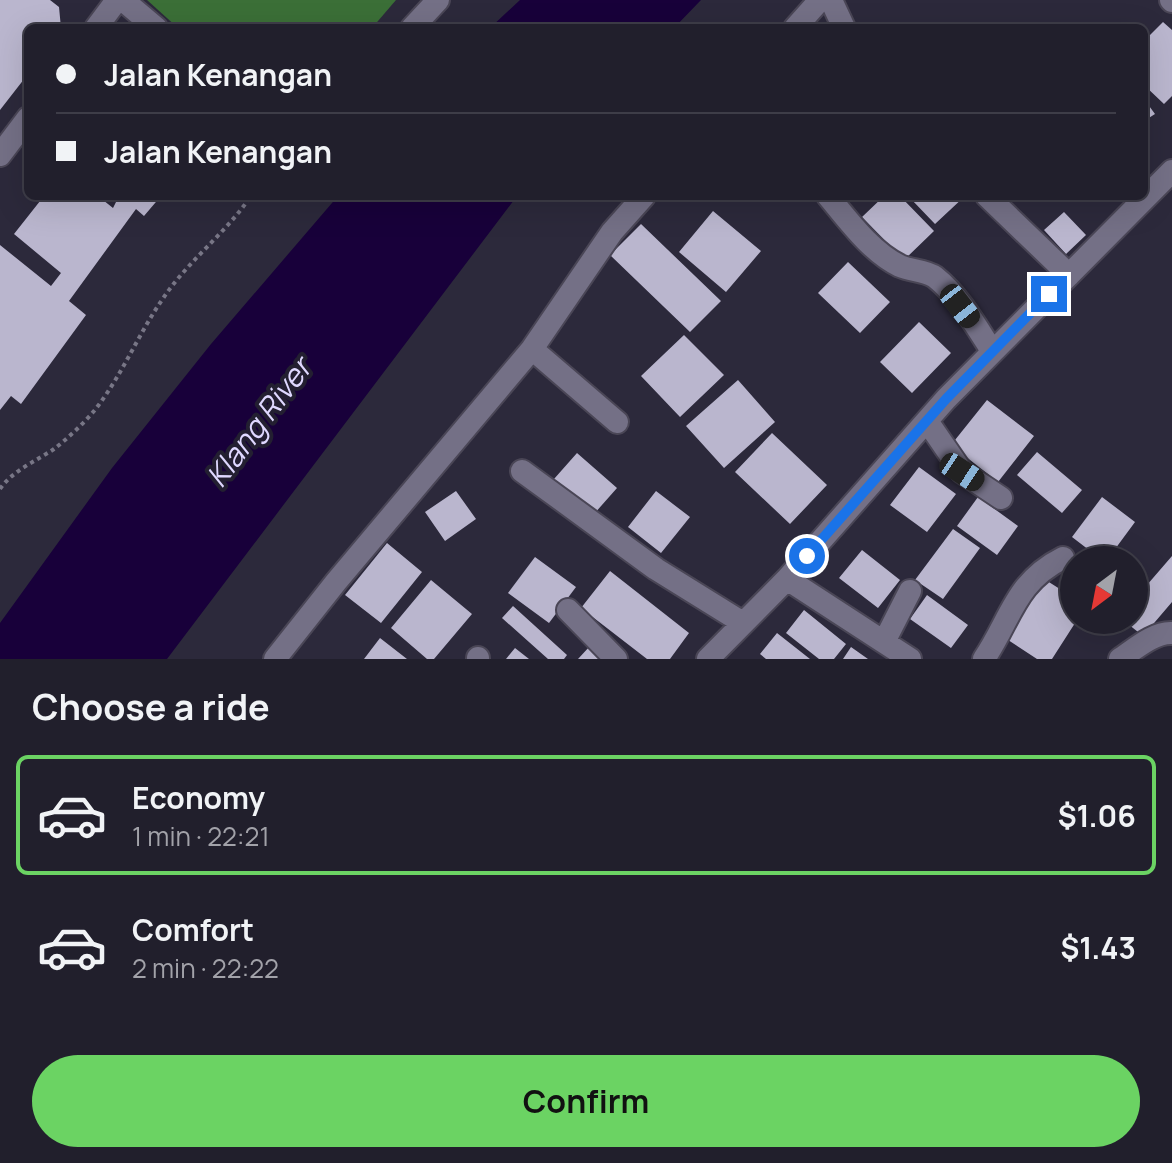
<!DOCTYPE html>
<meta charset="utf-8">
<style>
:root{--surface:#211f2c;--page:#292734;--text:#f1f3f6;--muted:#a2a2a9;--line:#3e3d48;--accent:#6bd363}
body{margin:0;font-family:Manrope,sans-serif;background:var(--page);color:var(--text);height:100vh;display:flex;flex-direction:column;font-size:30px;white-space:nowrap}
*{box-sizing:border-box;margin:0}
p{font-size:26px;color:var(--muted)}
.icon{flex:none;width:44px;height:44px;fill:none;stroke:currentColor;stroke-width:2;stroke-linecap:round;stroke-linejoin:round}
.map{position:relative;height:659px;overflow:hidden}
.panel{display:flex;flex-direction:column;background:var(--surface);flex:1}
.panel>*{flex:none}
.guide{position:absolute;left:24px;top:24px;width:1124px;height:176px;border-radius:12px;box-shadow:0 8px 32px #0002,0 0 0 2px var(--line);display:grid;align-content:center;height:176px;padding:0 32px;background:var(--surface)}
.needle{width:52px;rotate:212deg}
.buttons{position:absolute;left:1060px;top:546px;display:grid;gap:16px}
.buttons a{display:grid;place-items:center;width:88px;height:88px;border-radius:50%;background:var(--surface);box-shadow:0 8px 32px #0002,0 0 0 2px var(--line);font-size:40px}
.end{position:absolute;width:36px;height:36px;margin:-18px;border:10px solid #1a73e8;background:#fff;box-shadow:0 0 0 4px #fff}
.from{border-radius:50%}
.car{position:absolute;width:24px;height:48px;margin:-24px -12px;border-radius:10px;box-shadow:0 0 6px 2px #0007;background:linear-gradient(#222 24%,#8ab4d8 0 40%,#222 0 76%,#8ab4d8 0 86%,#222 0)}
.guide b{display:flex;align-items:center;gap:28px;height:76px;font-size:30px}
.guide b+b{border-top:2px solid var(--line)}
.guide i{width:20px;height:20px;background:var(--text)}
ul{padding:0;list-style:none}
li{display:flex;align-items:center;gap:24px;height:120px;margin:0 16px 12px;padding:0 16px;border:4px solid transparent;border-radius:12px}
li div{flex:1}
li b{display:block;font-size:30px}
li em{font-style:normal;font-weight:700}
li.selected{border-color:var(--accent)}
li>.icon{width:72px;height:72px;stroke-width:1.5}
h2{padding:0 32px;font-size:36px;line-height:96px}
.cta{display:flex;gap:16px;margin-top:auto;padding:16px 32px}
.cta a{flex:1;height:92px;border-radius:48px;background:var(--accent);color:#111;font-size:32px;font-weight:700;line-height:92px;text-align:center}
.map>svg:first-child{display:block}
</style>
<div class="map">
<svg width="1172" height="659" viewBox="0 0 1172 659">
<rect width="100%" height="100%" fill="#2c293b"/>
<path fill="#3b6f37" d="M147,0H396L372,28H178Z"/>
<path fill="#18003a" d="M520,0H701L674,28H490Z
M338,196H517L167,659H0V623L112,468L211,344Z"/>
<path fill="#bab6ce" d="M0,0H50L59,7L61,28H28V74L0,110Z
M1163,22L1172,30V96L1164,104L1144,85V41Z
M1144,99L1155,114L1144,121Z
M44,196H98L113,208L119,196H161L144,216L136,209L69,301L86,315L21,404L11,396L0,410V245L51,286L61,273L14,234Z
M884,196H900L934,231L904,260L862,217Z
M914,196H965L935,224L911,199Z
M713,211L761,251L726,292L679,252Z
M1064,212L1086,235L1066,254L1044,230Z
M641,224L721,301L690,332L610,255Z
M848,262L890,302L860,333L818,293Z
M919,322L951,353L912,393L880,362Z
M684,335L724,375L680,417L641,376Z
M738,380L775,422L724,468L686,426Z
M987,400L1034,436L998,482L951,445Z
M772,433L827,485L790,524L735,472Z
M1037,452L1082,490L1062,513L1017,475Z
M577,453L617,488L594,514L554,479Z
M919,467L956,494L927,532L890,505Z
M456,491L476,519L445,541L425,512Z
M656,491L690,517L661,553L628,527Z
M978,497L1018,526L997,555L957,526Z
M1102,497L1135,522L1107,560H1102L1072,537Z
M953,529L980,548L943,599L915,580Z
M387,543L422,572L381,623L345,595Z
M862,550L900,580L878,608L839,578Z
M1172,556V602L1143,636L1123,620H1134V600Z
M535,557L576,587L549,623L508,593Z
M610,571L689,633L670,659H647L581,608Z
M1041,577L1074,598V620H1077L1052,659H1037L1002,636Z
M431,580L472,614L434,659H427L391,628Z
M927,595L968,625L951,648L910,619Z
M513,606L567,655L564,659H548L502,618Z
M804,610L846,644L834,659H819L786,633Z
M777,633L810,659H766L760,654Z
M380,638L407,659H364Z
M590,646L605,659H578Z
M851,647L868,659H843Z
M515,648L529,659H506Z"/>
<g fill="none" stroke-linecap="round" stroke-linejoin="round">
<g stroke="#4a4656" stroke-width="26">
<path id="minor" d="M123,0L156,28
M831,0L844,28
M1171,0L1172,1
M96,28L117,0
M412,28L438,0
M795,28L820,0
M0,155L28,118
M828,196C848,220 871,252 900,266C911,271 925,270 935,277C959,296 976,326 992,351
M987,196L1069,275
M532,349L617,422
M927,421L962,472L1001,498
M522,471L656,569L743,623
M787,579L910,659
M568,610L616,659
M884,642L910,591
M478,658V659
M275,659L336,582L532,349L612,232L644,196
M708,659L787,579L946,399L1172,171
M984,659C1011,619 1015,582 1063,558
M1120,659C1135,649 1154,632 1172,633"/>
</g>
<path stroke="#787686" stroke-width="4" stroke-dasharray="4 4" stroke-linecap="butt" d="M0,489C12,471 36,461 54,449C67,439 83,424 94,411C122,376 138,334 164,297C189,260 226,233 251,196"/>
<use href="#minor" stroke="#747086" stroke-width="22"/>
</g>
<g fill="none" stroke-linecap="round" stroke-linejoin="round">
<path stroke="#1a73e8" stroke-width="10" d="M807,556L946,399L1049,294"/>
</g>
<g text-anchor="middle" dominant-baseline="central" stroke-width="8" stroke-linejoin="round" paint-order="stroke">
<g font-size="30" font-style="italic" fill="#dfd8ff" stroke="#231f31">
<text transform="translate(258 422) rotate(-53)">Klang River</text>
</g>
</g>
</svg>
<div class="buttons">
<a><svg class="needle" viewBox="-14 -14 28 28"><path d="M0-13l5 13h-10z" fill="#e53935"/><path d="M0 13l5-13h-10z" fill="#a2a2a9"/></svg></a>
</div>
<i class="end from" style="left:807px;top:556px"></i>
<i class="end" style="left:1049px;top:294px"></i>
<i class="car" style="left:960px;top:306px;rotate:142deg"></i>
<i class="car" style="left:962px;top:472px;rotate:123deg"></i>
<div class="guide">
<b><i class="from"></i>Jalan Kenangan</b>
<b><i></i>Jalan Kenangan</b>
</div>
</div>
<section class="panel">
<h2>Choose a ride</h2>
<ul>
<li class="selected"><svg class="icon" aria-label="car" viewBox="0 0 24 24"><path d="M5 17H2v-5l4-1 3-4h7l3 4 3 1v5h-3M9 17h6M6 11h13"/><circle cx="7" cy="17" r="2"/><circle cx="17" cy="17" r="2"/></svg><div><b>Economy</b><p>1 min · 22:21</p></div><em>$1.06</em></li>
<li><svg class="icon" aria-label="car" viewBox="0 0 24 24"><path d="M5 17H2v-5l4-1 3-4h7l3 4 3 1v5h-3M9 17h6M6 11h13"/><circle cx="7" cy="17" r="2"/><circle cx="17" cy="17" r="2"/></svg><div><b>Comfort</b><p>2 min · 22:22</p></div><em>$1.43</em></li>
</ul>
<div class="cta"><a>Confirm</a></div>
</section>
